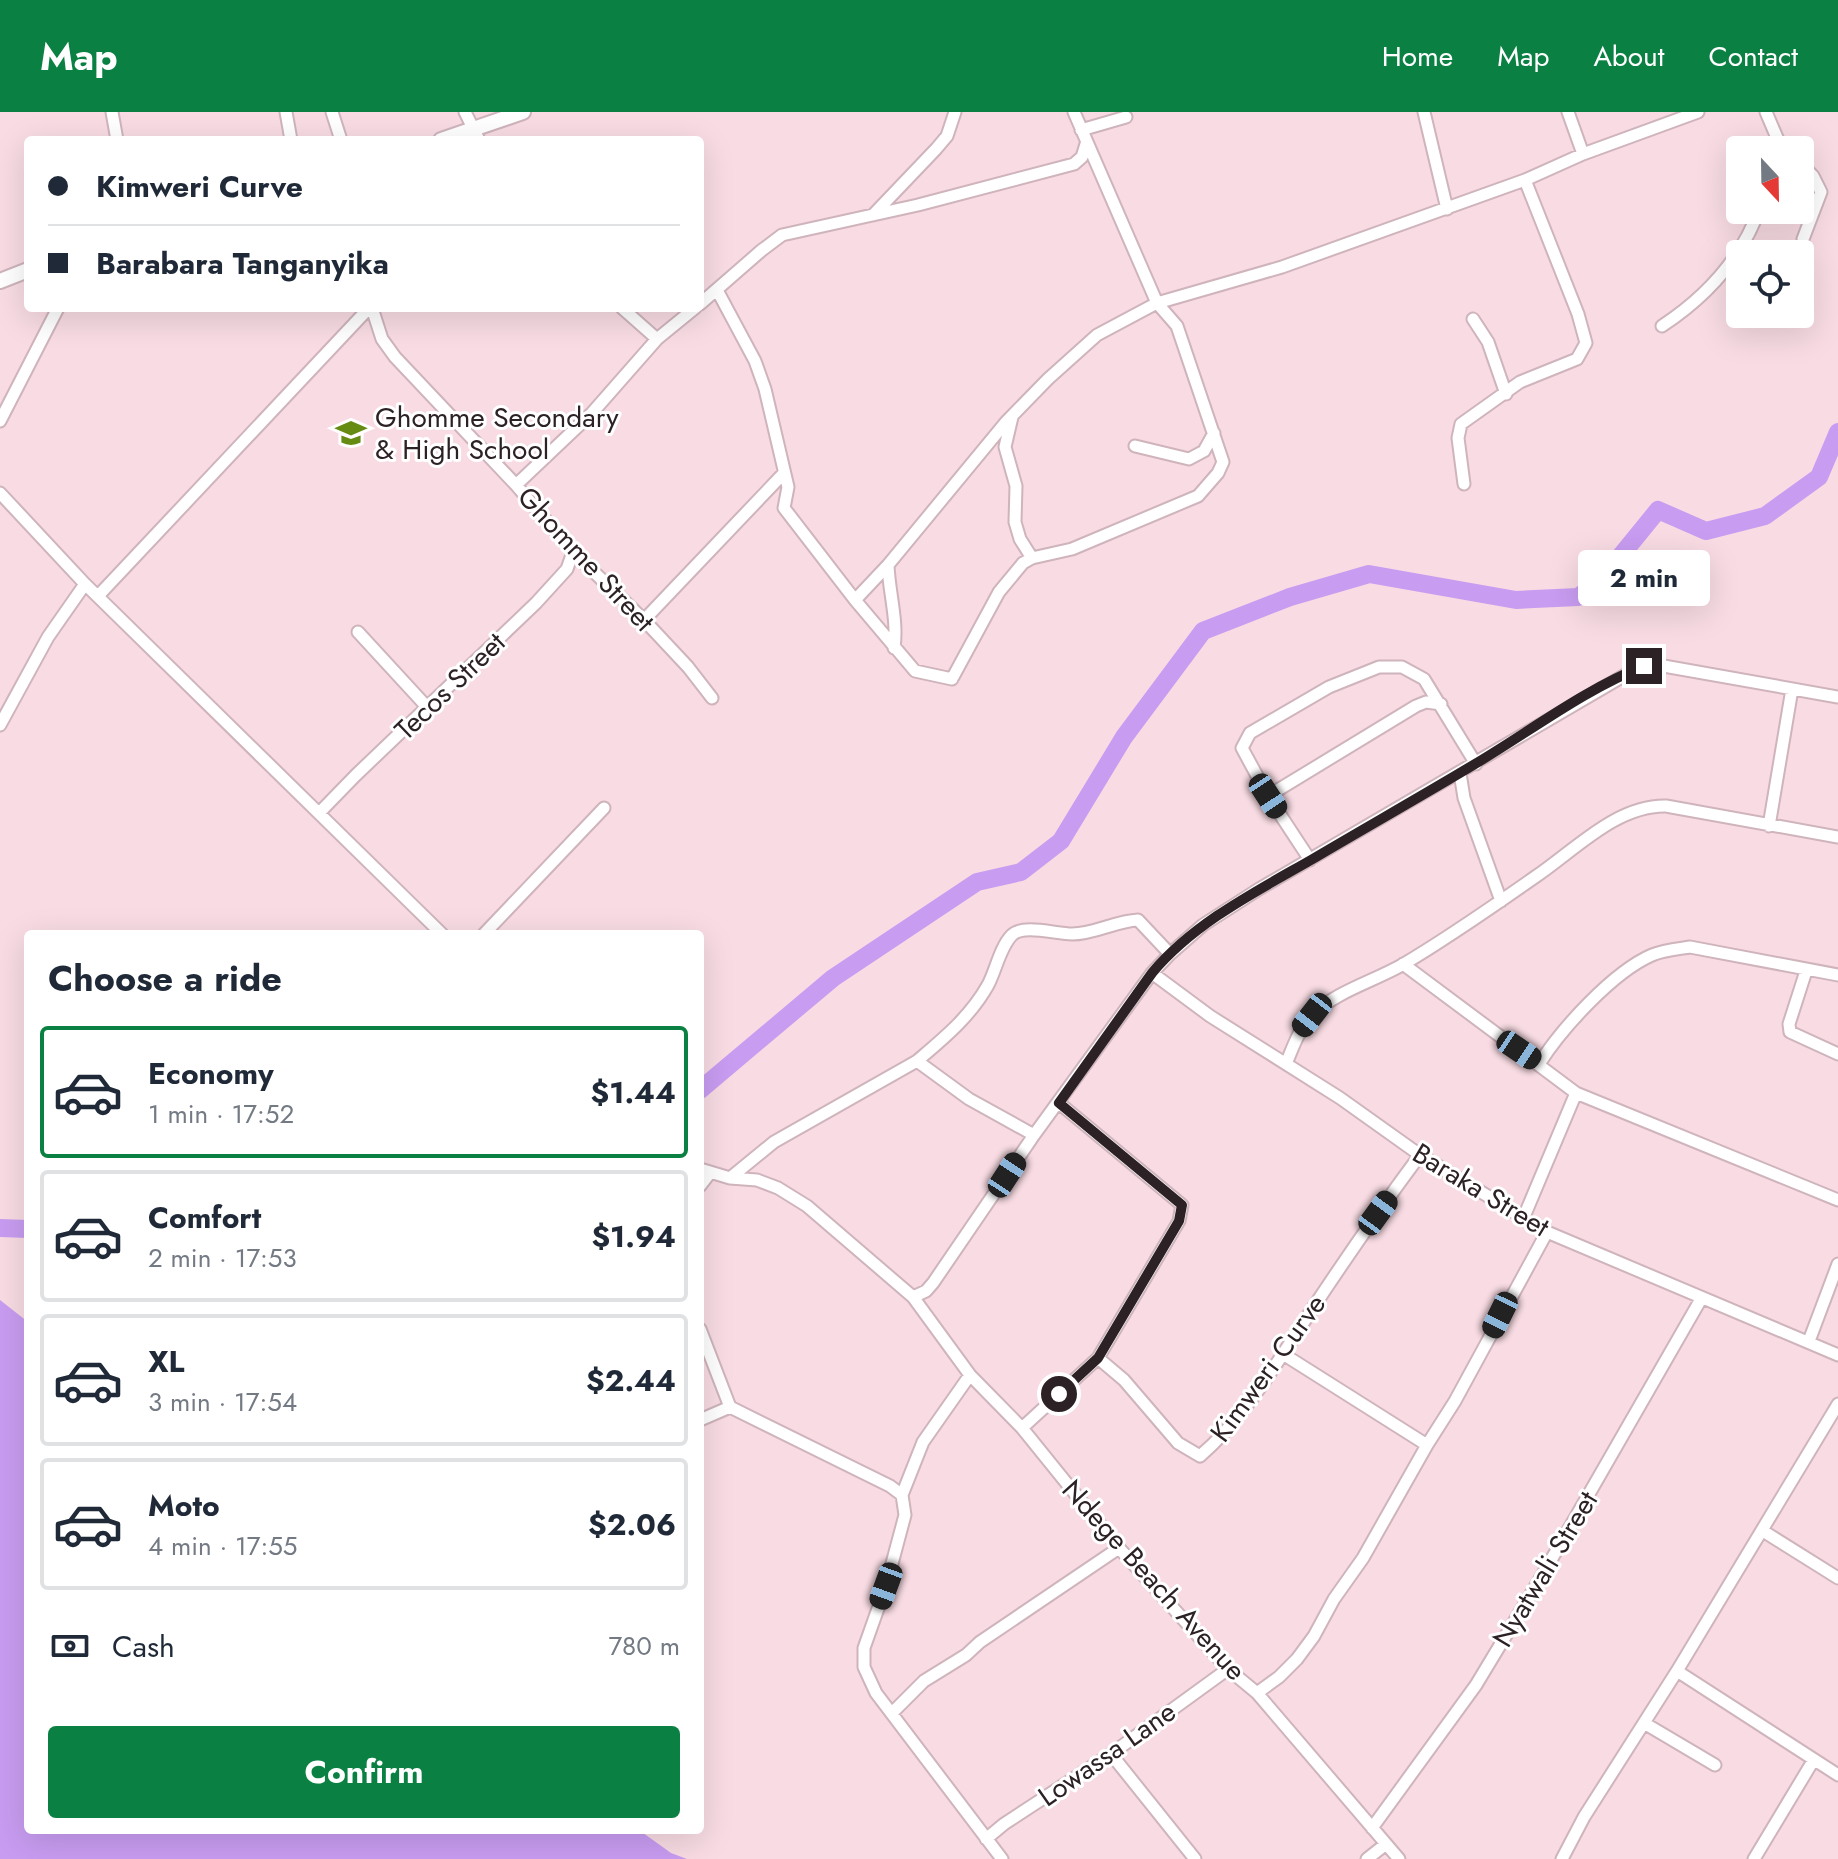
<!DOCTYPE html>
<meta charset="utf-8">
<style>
:root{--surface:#fff;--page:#f2f2f3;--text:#1f2937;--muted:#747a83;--line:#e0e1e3;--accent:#0b8043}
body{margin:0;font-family:Jost,sans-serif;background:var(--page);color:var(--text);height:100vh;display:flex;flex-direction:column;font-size:30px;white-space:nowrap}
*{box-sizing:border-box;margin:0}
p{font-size:26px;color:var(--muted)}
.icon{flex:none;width:44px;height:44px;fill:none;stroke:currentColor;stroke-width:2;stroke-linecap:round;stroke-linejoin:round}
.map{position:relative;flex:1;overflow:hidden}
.sheet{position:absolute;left:24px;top:818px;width:680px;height:904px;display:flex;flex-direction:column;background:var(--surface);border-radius:8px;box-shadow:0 8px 32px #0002}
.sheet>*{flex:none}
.guide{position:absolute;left:24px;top:24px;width:680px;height:176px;border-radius:8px;box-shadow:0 8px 32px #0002;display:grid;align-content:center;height:176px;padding:0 24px;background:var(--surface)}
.needle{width:52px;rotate:158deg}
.controls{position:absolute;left:1726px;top:24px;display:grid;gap:16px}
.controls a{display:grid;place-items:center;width:88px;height:88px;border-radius:8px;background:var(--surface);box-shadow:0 8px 32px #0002;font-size:40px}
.end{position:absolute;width:36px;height:36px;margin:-18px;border:10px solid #2c2225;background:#fff;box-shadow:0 0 0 4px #fff}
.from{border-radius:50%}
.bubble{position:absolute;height:56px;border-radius:8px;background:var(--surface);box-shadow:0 8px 32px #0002;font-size:26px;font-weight:700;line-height:56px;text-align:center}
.car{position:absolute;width:24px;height:48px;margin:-24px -12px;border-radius:10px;box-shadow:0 0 6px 2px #0007;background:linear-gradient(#222 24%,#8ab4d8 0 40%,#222 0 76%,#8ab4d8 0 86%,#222 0)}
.guide b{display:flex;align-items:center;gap:28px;height:76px;font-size:30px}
.guide b+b{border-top:2px solid var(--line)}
.guide i{width:20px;height:20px;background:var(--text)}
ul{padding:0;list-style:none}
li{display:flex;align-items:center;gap:24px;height:132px;margin:0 16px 12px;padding:0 8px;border:4px solid var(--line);border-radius:8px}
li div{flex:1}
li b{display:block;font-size:30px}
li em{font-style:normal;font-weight:700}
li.selected{border-color:var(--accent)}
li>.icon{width:72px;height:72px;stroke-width:1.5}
h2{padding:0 24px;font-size:36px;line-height:96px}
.pay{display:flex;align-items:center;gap:20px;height:88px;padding:0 24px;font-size:30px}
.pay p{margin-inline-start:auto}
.primary-button{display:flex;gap:16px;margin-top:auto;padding:16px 24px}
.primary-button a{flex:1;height:92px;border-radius:8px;background:var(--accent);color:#fff;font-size:32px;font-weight:700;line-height:92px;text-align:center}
header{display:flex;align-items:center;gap:48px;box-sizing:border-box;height:112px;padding:0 40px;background:var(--accent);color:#fff}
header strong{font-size:38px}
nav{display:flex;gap:44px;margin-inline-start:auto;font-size:28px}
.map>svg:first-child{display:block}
</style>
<header>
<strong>Map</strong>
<nav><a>Home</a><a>Map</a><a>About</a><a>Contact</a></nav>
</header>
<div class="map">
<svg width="1838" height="1747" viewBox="0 0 1838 1747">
<rect width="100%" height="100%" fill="#f8dbe3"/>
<path fill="#c89cf1" d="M0,1188L28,1210V1718H639L671,1741L687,1747H0Z"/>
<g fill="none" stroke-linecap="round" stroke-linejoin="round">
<path stroke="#c89cf1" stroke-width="18" d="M700,978L833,866L977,770L1021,760L1061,729L1124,625L1203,519L1290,485L1369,462L1516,488L1578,485L1601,468L1658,398L1706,419L1765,404L1819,365L1838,320
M0,1116L28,1117"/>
<g stroke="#cfb4bc" stroke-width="15">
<path id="minor" d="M112,0L117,28
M286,0L291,28
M332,0L341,28
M465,0L479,28
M1424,0L1447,97
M1568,0L1583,42
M1766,0L1778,28L1788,38
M1081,18L1126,5
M1800,50L1813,64L1821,80L1803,127
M873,103L936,37L947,24L955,0
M717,178L755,249L765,277L788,375L784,396L855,488L915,559L952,567
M700,192L762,138L782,123L918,93L1074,52L1082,45L1086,32
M372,196L382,227L395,245L516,373L573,440L644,508L688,555L712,586
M622,196L657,227
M1473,207L1488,230L1506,282
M1662,214C1706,185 1741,147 1759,98
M1012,305L1005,335L1016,374L1015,410L1020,427L1032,446
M0,309L58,196
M1135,334L1189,347L1204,339L1214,321
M1464,372L1458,326L1461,312L1520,270L1577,247L1586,231L1578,202L1525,68
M516,373L592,301L657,227L695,196
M0,381L85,472L442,822
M888,453C889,481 898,508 894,536
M98,484L369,196
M855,488L888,453L1006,310L1048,267L1097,223L1157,191L1282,155L1525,68L1583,42L1698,0
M644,508L784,361
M358,520L427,595
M953,565L999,480L1023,451L1032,446L1072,437L1198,384L1218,361L1223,350L1177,214L1157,191L1074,0
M0,613L48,525L85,472
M1460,661L1464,686L1501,789
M1268,684L1416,594L1426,590L1441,592
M319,701L356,663L536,491L567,457L573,440
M1769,714L1792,577
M1310,748L1268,684L1242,636L1250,621L1329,575L1379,555H1402L1424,567L1476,652
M484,822L604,696
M1403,852L1576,981L1838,1088
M1806,859L1789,912L1790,920L1838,942
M1152,861L1210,904L1340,986L1420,1043L1547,1120L1838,1243
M917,949L969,987L1034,1023
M1286,952C1293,935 1299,917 1312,903C1335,880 1374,869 1402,853C1448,826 1492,795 1535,765C1574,739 1616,693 1666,694L1838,725
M1539,952C1562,916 1613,860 1652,843C1664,838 1677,837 1690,835L1838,863
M1059,991L1182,1093L1179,1109L1098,1246
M700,1057L730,1066L757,1068L778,1076L807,1094L913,1185L970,1263L1022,1316L1119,1436L1228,1557L1257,1581L1399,1747
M730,1066L774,1030L917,949C944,926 970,905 988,873C996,858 1000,835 1012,823C1023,812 1056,822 1072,822C1095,822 1115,809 1138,808L1170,842
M700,1074L710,1061
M1523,1107L1576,981
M913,1185L926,1179L933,1171L1034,1023L1152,861L1170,842L1203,813L1259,777L1632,559L1658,553L1838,585
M700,1217L730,1295L890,1374L902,1383L905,1403L886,1474L864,1536V1555L876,1581L1002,1747
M1809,1229L1838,1152
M1283,1242L1427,1333
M700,1308L730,1295
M1022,1316L1098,1246L1124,1268L1178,1331L1200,1344C1245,1305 1278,1249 1311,1199C1346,1146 1382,1094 1420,1043
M902,1383L923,1330L970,1263
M1763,1419L1838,1466
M1677,1559L1838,1663
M1257,1581L1279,1565L1297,1547L1314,1524L1334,1487L1363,1446L1427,1333L1455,1289L1547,1120
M892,1601L924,1569L966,1543L980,1530L1119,1436
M1644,1611L1715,1653
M1111,1642L1195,1747
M1372,1716L1476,1573L1543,1462L1701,1187
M986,1727L1004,1712L1111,1642L1228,1557
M1367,1747L1386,1732
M1562,1747L1584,1705L1677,1559L1838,1292
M1754,1747L1813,1649"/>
</g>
<g stroke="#cfb4bc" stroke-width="18">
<path id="tertiary" d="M441,28L523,0
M0,169L28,158"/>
</g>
<use href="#minor" stroke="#fff" stroke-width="11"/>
<use href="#tertiary" stroke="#fff" stroke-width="14"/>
</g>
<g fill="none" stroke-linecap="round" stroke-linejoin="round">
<path stroke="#2c2225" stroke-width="10" d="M1059,1282L1098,1246L1179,1109L1182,1093L1059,991L1152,861C1194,811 1255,780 1311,748C1365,716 1420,685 1475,652C1529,620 1585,577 1644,554"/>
</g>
<defs>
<g id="school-bare" transform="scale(2.4)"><path d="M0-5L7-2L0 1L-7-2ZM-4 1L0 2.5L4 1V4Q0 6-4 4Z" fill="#668b13" stroke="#fff" stroke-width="2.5" paint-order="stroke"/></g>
</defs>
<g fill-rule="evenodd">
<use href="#school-bare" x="351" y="321"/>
</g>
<g text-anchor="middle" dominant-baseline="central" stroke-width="6" stroke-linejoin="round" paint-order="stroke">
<g font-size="28" fill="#2c2225" stroke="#fff" text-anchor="start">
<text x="375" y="305">Ghomme Secondary<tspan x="375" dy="32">&amp; High School</tspan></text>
</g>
<g font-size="28" fill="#2c2225" stroke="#fff">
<text transform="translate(586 447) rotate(47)">Ghomme Street</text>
<text transform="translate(450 574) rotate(-44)">Tecos Street</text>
<text transform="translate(1481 1078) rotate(31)">Baraka Street</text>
<text transform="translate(1268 1256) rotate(-54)">Kimweri Curve</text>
<text transform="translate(1545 1457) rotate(-59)">Nyatwali Street</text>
<text transform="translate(1154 1468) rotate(48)">Ndege Beach Avenue</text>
<text transform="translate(1107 1642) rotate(-35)">Lowassa Lane</text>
</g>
</g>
</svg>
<div class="controls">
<a><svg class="needle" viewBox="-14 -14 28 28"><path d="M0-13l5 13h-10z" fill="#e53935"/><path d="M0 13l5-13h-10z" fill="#747a83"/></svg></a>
<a><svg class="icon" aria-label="locate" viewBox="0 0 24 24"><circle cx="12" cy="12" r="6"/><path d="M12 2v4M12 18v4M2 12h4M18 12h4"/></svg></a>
</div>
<i class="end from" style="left:1059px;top:1282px"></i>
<i class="end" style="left:1644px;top:554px"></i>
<div class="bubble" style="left:1578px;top:438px;width:132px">2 min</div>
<i class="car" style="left:1268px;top:684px;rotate:147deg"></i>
<i class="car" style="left:1312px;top:903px;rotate:218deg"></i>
<i class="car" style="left:1519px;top:938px;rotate:124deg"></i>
<i class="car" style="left:1007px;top:1063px;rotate:33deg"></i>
<i class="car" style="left:1378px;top:1101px;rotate:36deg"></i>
<i class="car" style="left:1500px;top:1203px;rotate:206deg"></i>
<i class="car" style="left:886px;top:1474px;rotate:200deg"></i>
<div class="guide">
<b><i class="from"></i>Kimweri Curve</b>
<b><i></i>Barabara Tanganyika</b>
</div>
<section class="sheet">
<h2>Choose a ride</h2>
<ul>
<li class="selected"><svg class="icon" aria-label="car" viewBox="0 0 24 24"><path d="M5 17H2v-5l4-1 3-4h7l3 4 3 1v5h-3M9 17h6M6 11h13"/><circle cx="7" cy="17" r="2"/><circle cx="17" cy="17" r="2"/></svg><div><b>Economy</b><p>1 min · 17:52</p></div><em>$1.44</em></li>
<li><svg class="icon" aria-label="car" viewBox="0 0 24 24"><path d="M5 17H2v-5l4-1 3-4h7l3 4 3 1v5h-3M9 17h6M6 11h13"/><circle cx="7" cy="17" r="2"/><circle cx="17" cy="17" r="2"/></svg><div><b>Comfort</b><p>2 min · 17:53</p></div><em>$1.94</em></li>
<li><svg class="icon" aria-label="car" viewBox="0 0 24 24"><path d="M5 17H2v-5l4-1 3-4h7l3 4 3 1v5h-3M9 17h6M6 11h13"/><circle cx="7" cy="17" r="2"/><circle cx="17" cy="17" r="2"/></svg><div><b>XL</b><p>3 min · 17:54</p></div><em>$2.44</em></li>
<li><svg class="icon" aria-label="car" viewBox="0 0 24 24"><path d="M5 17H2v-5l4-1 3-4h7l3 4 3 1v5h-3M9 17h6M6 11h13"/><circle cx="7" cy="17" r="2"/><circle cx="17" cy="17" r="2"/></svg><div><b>Moto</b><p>4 min · 17:55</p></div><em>$2.06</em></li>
</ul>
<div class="pay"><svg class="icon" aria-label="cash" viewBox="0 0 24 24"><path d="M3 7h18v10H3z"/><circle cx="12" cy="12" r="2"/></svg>Cash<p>780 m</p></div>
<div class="primary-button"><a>Confirm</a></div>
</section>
</div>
